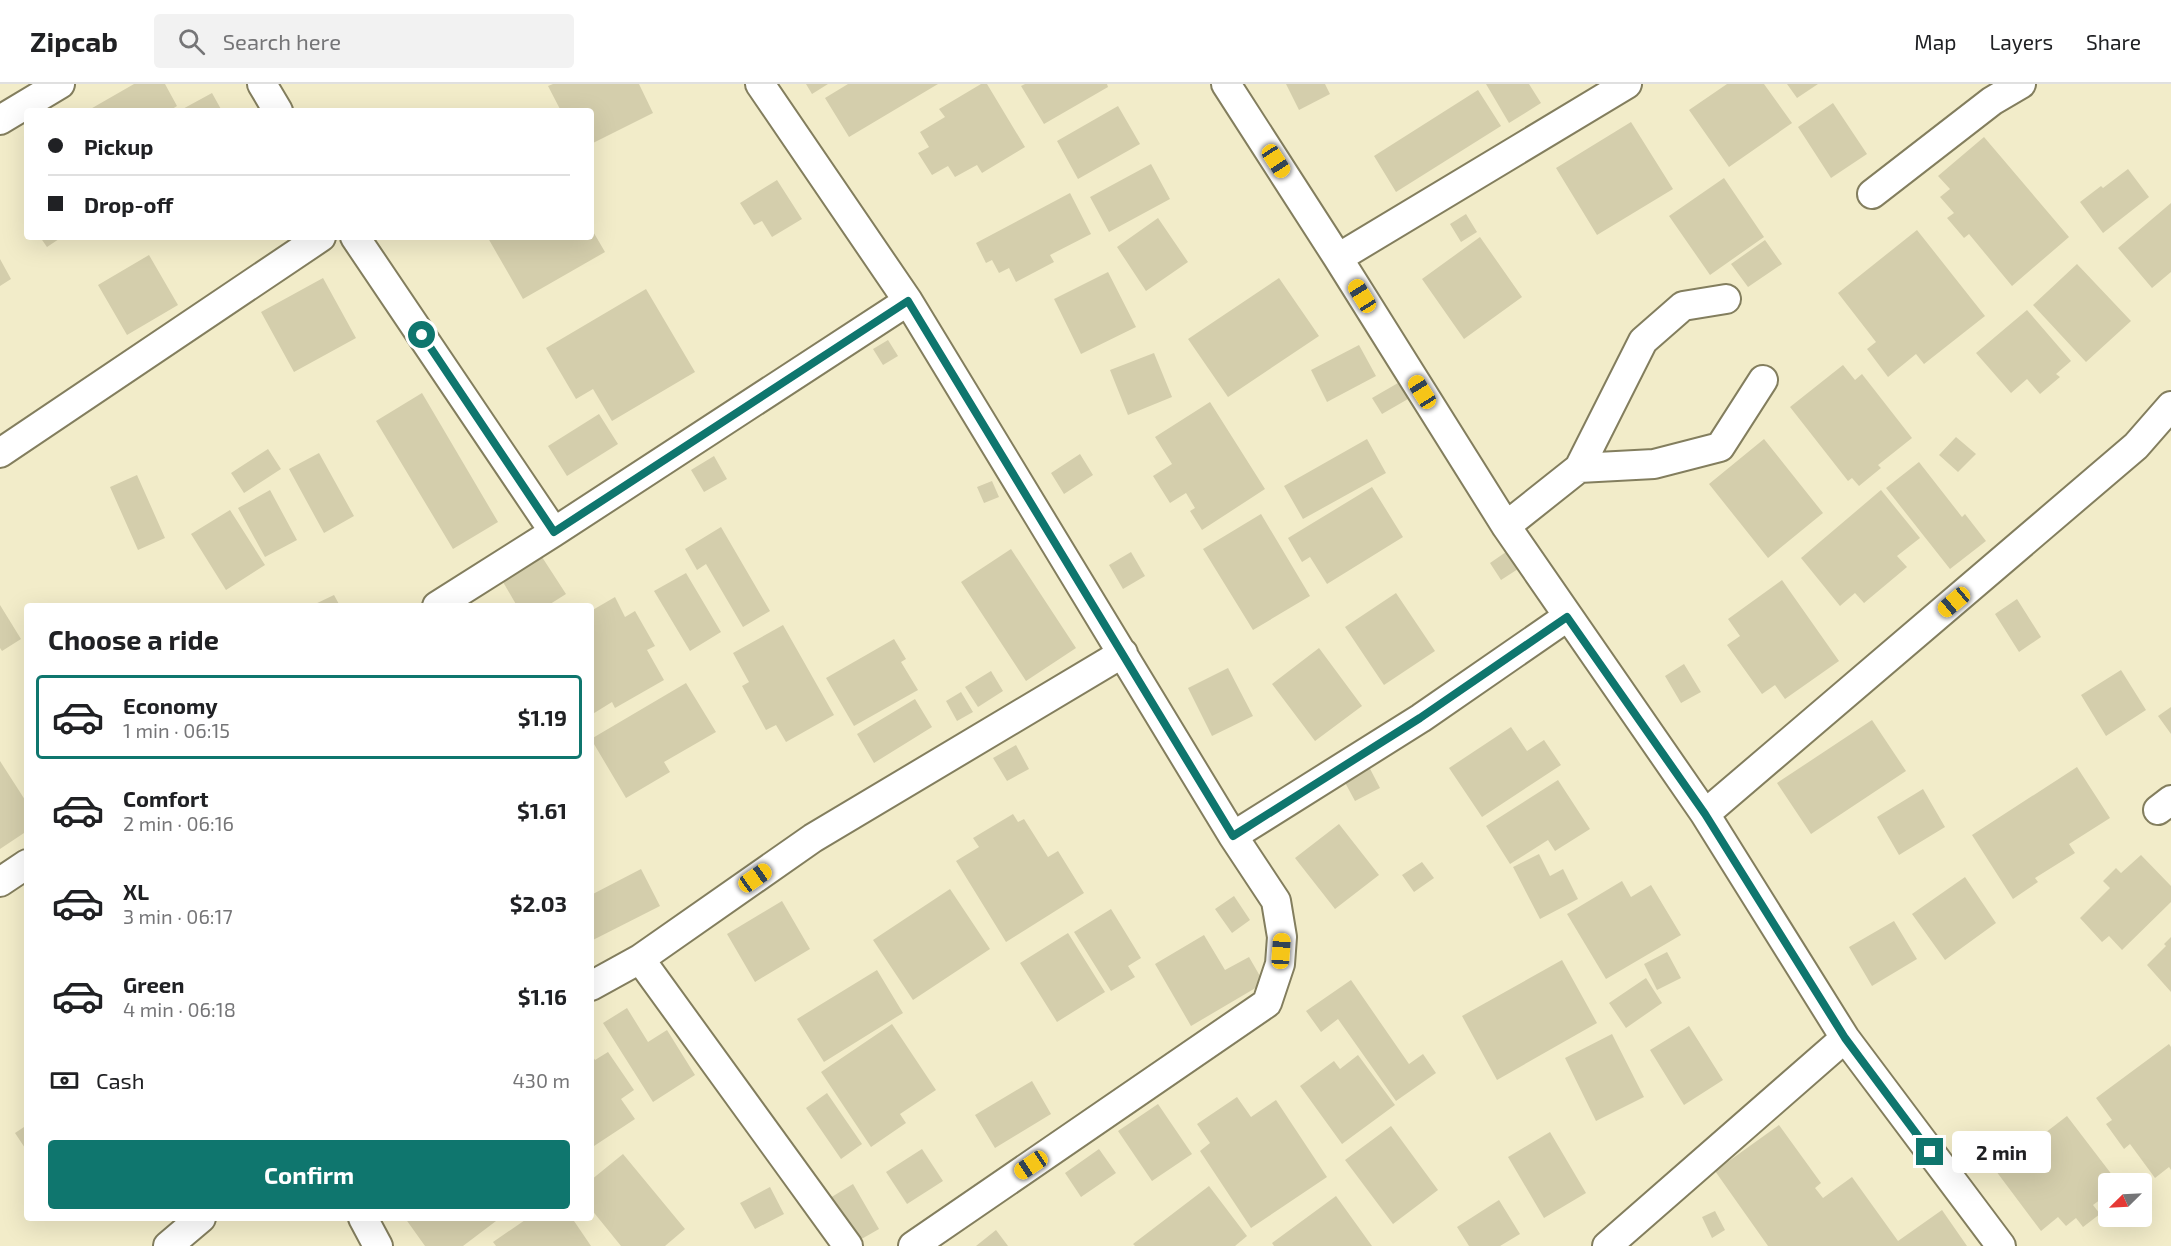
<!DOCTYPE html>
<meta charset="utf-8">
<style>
:root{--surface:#fff;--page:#f2f2f2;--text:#202124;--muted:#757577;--line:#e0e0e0;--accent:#0f766e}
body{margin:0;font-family:"Exo 2",sans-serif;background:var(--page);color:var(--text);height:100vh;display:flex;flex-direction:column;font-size:22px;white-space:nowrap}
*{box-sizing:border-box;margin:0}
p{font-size:20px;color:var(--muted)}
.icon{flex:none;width:33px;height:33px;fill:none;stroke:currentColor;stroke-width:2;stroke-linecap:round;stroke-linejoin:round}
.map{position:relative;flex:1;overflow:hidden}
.details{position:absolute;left:24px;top:519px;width:570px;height:618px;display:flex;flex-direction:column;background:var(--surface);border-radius:6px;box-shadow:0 6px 24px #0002}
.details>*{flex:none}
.hud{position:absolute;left:24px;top:24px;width:570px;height:132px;border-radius:6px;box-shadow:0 6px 24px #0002;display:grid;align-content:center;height:132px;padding:0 24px;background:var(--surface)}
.needle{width:39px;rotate:246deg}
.fabs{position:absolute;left:2098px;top:1089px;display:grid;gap:12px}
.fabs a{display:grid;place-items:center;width:54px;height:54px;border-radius:6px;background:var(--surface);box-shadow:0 6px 24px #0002;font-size:30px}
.end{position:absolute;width:27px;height:27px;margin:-14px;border:8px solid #0f766e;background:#fff;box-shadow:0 0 0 3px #fff}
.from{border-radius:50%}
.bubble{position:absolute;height:42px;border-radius:6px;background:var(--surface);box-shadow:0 6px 24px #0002;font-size:20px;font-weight:700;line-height:42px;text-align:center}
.car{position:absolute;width:18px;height:36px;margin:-18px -9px;border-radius:8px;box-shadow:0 0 4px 2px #0007;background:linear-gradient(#f5c518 24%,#345 0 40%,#f5c518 0 76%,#345 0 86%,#f5c518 0)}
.hud b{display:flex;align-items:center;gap:21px;height:57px;font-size:22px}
.hud b+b{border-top:2px solid var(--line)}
.hud i{width:15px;height:15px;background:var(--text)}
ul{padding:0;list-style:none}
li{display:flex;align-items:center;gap:18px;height:84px;margin:0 12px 9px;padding:0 12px;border:3px solid transparent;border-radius:6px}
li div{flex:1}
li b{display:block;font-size:22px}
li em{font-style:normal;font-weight:700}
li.selected{border-color:var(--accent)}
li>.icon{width:54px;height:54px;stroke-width:1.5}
h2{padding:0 24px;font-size:27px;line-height:72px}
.pay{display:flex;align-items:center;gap:15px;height:66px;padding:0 24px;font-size:22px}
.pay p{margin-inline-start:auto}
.cta{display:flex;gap:12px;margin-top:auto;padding:12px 24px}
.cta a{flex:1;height:69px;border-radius:6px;background:var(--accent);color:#fff;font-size:24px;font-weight:700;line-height:69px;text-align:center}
header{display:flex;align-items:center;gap:36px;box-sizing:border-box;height:84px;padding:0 30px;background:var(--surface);border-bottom:2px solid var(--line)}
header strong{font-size:28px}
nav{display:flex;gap:33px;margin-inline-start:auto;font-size:21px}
.search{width:420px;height:54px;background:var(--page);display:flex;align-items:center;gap:15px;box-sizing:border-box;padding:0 21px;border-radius:6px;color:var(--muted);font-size:22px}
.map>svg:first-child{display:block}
</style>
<header>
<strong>Zipcab</strong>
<div class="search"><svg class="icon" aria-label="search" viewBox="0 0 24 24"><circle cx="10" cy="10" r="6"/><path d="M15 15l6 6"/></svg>Search here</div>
<nav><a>Map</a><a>Layers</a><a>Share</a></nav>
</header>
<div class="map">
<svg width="2171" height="1162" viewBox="0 0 2171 1162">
<rect width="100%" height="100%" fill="#f2ecc9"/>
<path fill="#d4ceac" d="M134,0H165L177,22L169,27H87Z
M553,0H639L653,29L591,60V27H561L548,2Z
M806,0H828L812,10Z
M848,0H938L849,53L825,14Z
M981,0H987L1025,63L982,89L977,81L955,93L948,82L932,91L918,69L929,63L920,48L945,33L939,25Z
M1025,0H1107L1108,3L1044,40L1021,2Z
M1286,0H1325L1330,10L1299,26Z
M1486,0H1529L1541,19L1509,39Z
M1727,0H1764L1792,39L1729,83L1689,26Z
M1787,0H1818L1797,14Z
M1478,6L1501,42L1396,108L1374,72Z
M212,9L222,27H179Z
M1833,19L1867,70L1831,94L1798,43Z
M1118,22L1140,60L1078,95L1057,57Z
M1631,38L1673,105L1597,151L1556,84Z
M1984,53L2069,153L2012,202L1969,150L1964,154L1947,134L1954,129L1940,113L1950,105L1938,92Z
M1151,80L1170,115L1109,148L1090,113Z
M2128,85L2149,113L2103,149L2080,118L2101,102L2103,104Z
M1724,94L1764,153L1710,191L1669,132Z
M777,96L802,135L772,153L762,137L754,141L740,119Z
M1070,109L1091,150L1050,171L1054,178L1016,198L1009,184L999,189L992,176L986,179L976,159Z
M2171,119V188L2152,204L2118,164Z
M1466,130L1477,148L1461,158L1450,140Z
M1158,134L1188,178L1146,207L1117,163Z
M591,144L605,168L523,215L488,154L591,153Z
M1917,146L1985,232L1924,280L1916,270L1888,293L1867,265L1876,258L1838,209Z
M40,153H62L47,163Z
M1480,153L1522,213L1464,255L1422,195Z
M1765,156L1782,180L1748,203L1731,180Z
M149,171L178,221L127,251L98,201Z
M0,175L11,195L0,202Z
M2077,180L2131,237L2086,278L2033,221Z
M1108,188L1136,243L1081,270L1054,215Z
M323,194L356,254L294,288L261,228Z
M1279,194L1319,252L1228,313L1188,255Z
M646,205L695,288L612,337L593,305L576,315L546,264Z
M2027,226L2071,277L2056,290L2060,293L2040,310L2027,295L2011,309L1976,269Z
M888,256L898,272L883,281L873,265Z
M1359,261L1376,292L1327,318L1311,286Z
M1154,269L1172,313L1128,331L1110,286Z
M1843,281L1855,296L1862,290L1912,354L1878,381L1881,384L1859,402L1852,394L1848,397L1790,323Z
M1398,299L1408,315L1382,330L1372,314Z
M422,309L498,438L453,465L376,337Z
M1210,318L1265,405L1202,446L1190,427L1195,424L1186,409L1170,419L1153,392L1172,380L1155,353Z
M599,330L618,360L567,392L548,362Z
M1956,353L1976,370L1958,388L1939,371Z
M1367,355L1386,389L1303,435L1284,402Z
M1764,355L1823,429L1768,474L1709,400Z
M268,365L281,385L244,409L231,389Z
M319,369L354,432L324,449L289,385Z
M1080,370L1093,391L1064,410L1051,389Z
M714,372L727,395L704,408L691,386Z
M1919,378L1962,433L1965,430L1986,457L1950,485L1886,404Z
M137,391L165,454L138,466L110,403Z
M992,397L999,413L984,419L977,403Z
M1372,403L1403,453L1327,500L1310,473L1302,478L1288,454Z
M270,406L297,456L265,473L238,424Z
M1881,406L1920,454L1897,472L1907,483L1864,519L1855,509L1840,522L1801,474Z
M230,426L265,481L226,506L191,450Z
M1261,430L1310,512L1253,546L1203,465Z
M721,443L770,527L743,543L706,480L697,486L685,465Z
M1011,465L1076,564L1026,597L961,498Z
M1131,468L1145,492L1123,505L1109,481Z
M1506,468L1518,485L1501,496L1490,479Z
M542,473L566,510L547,522H517L503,498Z
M686,489L721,548L690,567L654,507Z
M1782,496L1839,577L1785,615L1775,601L1762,610L1727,561L1740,552L1728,535Z
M1396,509L1435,567L1384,601L1345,543Z
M334,511L340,522H311Z
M615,513L625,533L635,527L655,562L647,566L664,596L615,624L612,618L591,631V527Z
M2017,515L2041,553L2019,568L1995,530Z
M0,521L21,555L2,567L0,564Z
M783,541L834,631L786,658L776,641L766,646L742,602L749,598L733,569Z
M894,555L906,575L901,578L918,606L854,642L826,594Z
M1319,564L1362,622L1315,657L1272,600Z
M1684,580L1701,608L1681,619L1665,592Z
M1228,584L1253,632L1212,652L1188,604Z
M2121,586L2146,626L2106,652L2081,611Z
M991,587L1003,607L978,623L965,603Z
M686,599L716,648L664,678L670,688L626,714L591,655Z
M961,608L973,628L957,637L946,617Z
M915,615L932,643L874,679L857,650Z
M2171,623V650L2158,632Z
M1872,636L1906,687L1811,750L1777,699Z
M1511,643L1527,667L1544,656L1561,681L1482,733L1449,684Z
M1016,661L1029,685L1007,697L993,674Z
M0,677L27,719V747L0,765Z
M1367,679L1380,704L1355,717L1342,693Z
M2077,683L2110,734L2069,760L2075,769L2035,794L2038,798L2013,815L1972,751Z
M1558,696L1590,745L1555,767L1548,756L1510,780L1486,742Z
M1923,705L1945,743L1899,771L1877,733Z
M1013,730L1018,738L1024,735L1048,773L1058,767L1084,809L1006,858L956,777L979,763L973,754Z
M1339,740L1379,791L1335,825L1295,774Z
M1539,770L1550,792L1563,785L1578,815L1540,835L1513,783Z
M2141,771L2171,802V818L2122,866L2109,852L2102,858L2080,834L2110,804L2103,797L2116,784L2121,789Z
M1422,778L1434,794L1414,808L1402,791Z
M641,785L660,822L591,857V811Z
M1965,793L1996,839L1945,876L1912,830Z
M1622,797L1631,813L1651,801L1681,851L1606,895L1567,830Z
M950,805L990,865L913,916L873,856Z
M1234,812L1250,836L1232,849L1215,825Z
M782,817L810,865L755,898L727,850Z
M1111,825L1141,874L1128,882L1135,893L1111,907L1074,848Z
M1894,837L1917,875L1872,902L1849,863Z
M1068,849L1105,908L1057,938L1020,879Z
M1204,851L1225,886L1249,873L1264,899L1191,942L1155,880Z
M2171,853V908L2147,881L2166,862L2164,860Z
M1667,868L1681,894L1657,906L1644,880Z
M1562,876L1597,939L1497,996L1462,932Z
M877,886L903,929L824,978L797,935Z
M1646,894L1662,919L1626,944L1609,919Z
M1351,896L1409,980L1423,970L1436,989L1396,1017L1338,935L1321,948L1306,927Z
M627,924L648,958L667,946L695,991L653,1018L603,939Z
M892,940L936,1006L900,1030L906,1039L871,1063L821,988Z
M1689,942L1723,996L1684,1021L1650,966Z
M1612,950L1644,1013L1596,1037L1565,974Z
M2169,960L2171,963V1086L2169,1083L2155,1094L2130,1060L2124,1065L2106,1040L2112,1036L2096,1014Z
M608,968L634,1006L621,1015L635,1035L591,1064V970L595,976Z
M1358,971L1395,1021L1342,1060L1300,1002L1334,977L1340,985Z
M1032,997L1051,1030L995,1064L975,1031Z
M827,1009L862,1060L841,1075L806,1024Z
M1237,1013L1251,1033L1276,1016L1327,1093L1251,1144L1200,1067L1210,1059L1197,1040Z
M1158,1020L1192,1070L1152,1097L1118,1047Z
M2067,1032L2119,1100H2109V1109L2093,1121L2100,1130L2083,1143L2076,1134L2066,1142L2058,1133L2041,1147L1996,1087Z
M27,1041V1067L15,1049Z
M1779,1041L1821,1099L1815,1104L1823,1114L1852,1093L1898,1157L1942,1126L1967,1162H1768L1715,1087Z
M1391,1042L1438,1106L1393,1140L1345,1076Z
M1550,1048L1586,1109L1544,1134L1508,1073Z
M922,1065L943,1097L907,1120L886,1088Z
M1099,1065L1116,1089L1081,1113L1065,1089Z
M623,1070L685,1145L665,1162H621L591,1125V1096Z
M853,1100L879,1145L851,1161L825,1117Z
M1209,1102L1247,1152L1235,1162H1135L1133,1160Z
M770,1103L784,1130L755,1145L740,1119Z
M1336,1112L1372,1162H1274L1272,1159Z
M1499,1116L1520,1150L1500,1162H1469L1457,1143Z
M1715,1127L1725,1146L1712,1154L1702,1133Z
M405,1134H500L463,1162H425Z
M528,1134H572L591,1162H496L493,1158Z
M996,1146L1008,1162H976Z"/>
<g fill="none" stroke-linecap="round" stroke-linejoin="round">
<g stroke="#837e5e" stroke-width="32">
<path id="minor" d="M262,0L278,27
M760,0L908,217L1233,752L1276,817L1282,853L1280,880L1267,919L913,1162
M1226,0L1338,174L1506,442L1705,730L1845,954L2001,1162
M0,36L60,0
M1872,110L1992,17L2021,0
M355,153L554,448
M1338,174L1627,0
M0,369L321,153
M1579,384L1643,257L1683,222L1726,215
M1506,442L1579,384L1654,380L1720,363L1763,296
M437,522L554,448L908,217
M2158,726L2171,716
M1705,730L2136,362L2171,322
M1233,752L1421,634L1567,533
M0,798L27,780
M640,875L848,1162
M591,902L640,875L813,754L1123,569
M363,1134L378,1162
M168,1162L201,1134
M1607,1162L1845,954"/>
</g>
<use href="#minor" stroke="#fff" stroke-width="28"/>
</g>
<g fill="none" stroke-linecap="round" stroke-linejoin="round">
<path stroke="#0f766e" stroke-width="8" d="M422,251L554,448L908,217L1233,752L1420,634L1567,533L1705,730L1845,954L1930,1068"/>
</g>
</svg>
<div class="fabs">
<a><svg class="needle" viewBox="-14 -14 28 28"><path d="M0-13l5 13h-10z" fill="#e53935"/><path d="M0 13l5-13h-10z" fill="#757577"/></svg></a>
</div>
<i class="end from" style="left:422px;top:251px"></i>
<i class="end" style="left:1930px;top:1068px"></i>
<div class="bubble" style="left:1952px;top:1047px;width:99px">2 min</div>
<i class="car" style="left:1276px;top:77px;rotate:147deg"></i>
<i class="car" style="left:1362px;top:212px;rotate:328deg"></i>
<i class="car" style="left:1422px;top:308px;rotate:328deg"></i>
<i class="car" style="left:1954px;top:518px;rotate:230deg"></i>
<i class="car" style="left:755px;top:794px;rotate:55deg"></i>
<i class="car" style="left:1281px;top:867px;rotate:4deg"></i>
<i class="car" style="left:1031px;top:1081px;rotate:236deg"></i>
<div class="hud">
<b><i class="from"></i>Pickup</b>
<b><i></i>Drop-off</b>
</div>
<section class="details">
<h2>Choose a ride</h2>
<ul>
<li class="selected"><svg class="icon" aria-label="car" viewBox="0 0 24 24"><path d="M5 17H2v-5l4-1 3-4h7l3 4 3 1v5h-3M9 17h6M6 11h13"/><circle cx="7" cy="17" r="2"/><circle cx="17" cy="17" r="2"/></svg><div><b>Economy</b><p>1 min · 06:15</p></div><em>$1.19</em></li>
<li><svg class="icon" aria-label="car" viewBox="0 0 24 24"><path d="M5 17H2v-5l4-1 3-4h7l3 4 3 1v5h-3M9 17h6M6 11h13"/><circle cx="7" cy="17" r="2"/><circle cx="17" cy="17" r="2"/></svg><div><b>Comfort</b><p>2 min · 06:16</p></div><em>$1.61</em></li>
<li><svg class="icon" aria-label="car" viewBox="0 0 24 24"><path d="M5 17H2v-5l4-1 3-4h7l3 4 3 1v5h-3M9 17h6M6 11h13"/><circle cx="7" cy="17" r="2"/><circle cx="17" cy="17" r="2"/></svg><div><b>XL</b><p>3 min · 06:17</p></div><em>$2.03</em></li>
<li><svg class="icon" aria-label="car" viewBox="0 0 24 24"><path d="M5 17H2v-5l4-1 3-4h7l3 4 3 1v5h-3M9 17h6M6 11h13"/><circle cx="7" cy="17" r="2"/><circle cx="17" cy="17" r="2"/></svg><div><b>Green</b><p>4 min · 06:18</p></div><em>$1.16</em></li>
</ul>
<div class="pay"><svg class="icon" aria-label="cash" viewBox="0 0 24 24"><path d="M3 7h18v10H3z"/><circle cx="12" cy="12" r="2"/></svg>Cash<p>430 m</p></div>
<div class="cta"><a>Confirm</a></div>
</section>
</div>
